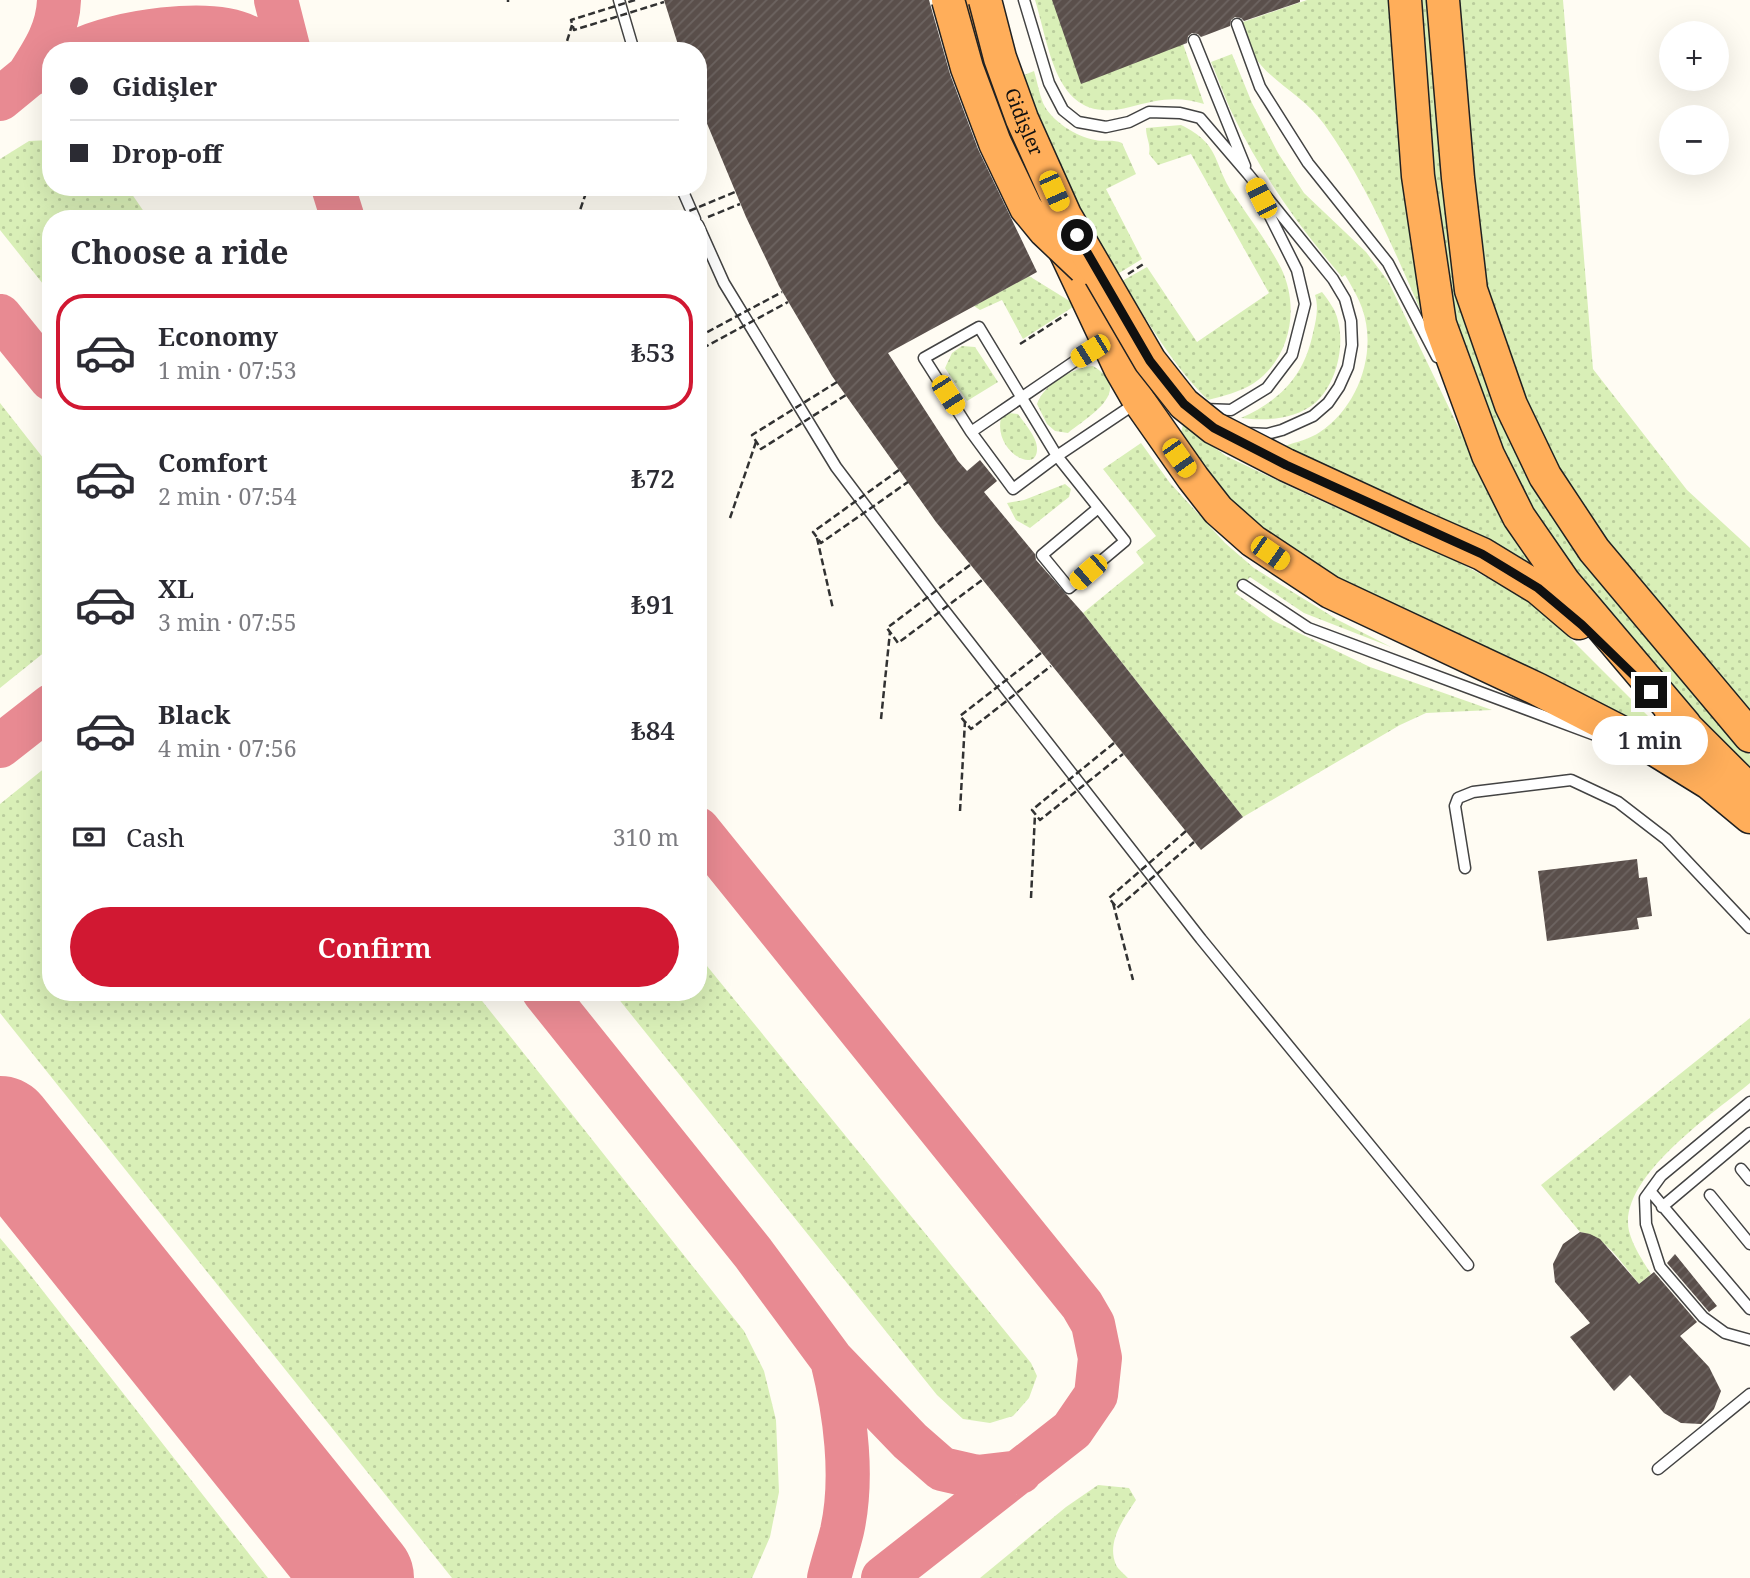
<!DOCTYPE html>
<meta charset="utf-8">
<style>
:root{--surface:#fff;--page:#f2f2f3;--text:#2b2b33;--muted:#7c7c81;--line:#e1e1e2;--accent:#d11832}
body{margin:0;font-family:"Noto Serif",serif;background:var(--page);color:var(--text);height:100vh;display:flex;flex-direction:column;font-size:26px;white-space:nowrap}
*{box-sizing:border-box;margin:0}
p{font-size:23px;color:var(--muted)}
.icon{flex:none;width:38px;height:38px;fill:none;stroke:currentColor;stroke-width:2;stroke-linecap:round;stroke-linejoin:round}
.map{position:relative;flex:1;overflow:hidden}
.drawer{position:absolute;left:42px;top:210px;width:665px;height:791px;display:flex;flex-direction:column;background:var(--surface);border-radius:28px;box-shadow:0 7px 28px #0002}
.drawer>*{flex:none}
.banner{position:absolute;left:42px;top:42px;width:665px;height:154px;border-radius:28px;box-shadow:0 7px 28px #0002;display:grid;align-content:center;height:154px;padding:0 28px;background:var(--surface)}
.buttons{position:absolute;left:1659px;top:21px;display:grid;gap:14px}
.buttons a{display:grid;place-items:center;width:70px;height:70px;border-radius:50%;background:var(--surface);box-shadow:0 7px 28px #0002;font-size:35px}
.end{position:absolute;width:32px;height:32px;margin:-16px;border:9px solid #101010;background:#fff;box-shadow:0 0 0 4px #fff}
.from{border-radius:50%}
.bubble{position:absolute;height:49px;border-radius:24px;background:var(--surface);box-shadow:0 7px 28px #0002;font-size:23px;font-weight:600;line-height:49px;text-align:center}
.car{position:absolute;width:21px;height:42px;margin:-21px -10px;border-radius:9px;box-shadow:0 0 5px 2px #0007;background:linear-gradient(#f5c518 24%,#345 0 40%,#f5c518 0 76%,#345 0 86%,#f5c518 0)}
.banner b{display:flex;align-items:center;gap:24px;height:66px;font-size:26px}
.banner b+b{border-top:2px solid var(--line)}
.banner i{width:18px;height:18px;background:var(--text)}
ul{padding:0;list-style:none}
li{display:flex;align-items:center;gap:21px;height:116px;margin:0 14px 10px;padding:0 14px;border:4px solid transparent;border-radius:28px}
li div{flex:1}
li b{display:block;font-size:26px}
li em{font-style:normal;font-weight:600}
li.selected{border-color:var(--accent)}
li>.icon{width:63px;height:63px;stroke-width:1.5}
h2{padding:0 28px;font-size:32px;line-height:84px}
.pay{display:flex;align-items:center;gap:18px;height:77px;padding:0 28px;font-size:26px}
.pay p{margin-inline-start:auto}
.primary-button{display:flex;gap:14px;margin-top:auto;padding:14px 28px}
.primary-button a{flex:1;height:80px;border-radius:42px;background:var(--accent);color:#fff;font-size:28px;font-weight:600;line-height:80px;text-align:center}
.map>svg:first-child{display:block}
</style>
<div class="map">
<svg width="1750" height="1578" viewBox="0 0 1750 1578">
<defs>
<pattern id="grass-dots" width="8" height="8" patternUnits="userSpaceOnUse" patternTransform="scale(1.75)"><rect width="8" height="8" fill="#d9efb7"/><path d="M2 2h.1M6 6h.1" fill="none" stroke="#b9cc9c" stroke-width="1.8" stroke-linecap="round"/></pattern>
<pattern id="building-hatch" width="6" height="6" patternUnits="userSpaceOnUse" patternTransform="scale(1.75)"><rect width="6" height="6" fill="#5a4f4b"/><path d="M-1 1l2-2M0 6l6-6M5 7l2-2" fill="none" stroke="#6d6461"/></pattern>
</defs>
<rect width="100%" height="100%" fill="#fffcf3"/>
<path fill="url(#grass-dots)" d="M1035,0H1052L1183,44L1204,104C1178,95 1156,100 1130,107C1056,127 1051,52 1035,0Z
M1307,0H1392L1427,325C1397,257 1368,185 1324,124C1296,85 1247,75 1243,22Z
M1414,0H1433L1466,298L1603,580L1750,755V780L1604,611L1533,512L1506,460L1457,335L1442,265Z
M1459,0H1563L1593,369L1687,490L1750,548V715L1650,601L1579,505L1546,450L1516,384L1490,300L1476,221Z
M1232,54L1252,103L1278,153L1304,193L1366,252L1388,281L1490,493L1564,599L1430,516L1285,446C1296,442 1310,439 1320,432C1358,407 1378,352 1362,308C1358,297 1351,285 1345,275L1342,277C1300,228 1262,175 1234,117C1225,99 1219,80 1211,62Z
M1034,71C1037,81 1039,93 1043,103C1051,121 1077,137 1095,140C1105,142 1113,139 1122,143L1136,174L1106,189L1142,259L1111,278L1017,78Z
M1181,125C1222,145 1212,163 1234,195C1250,219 1268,243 1281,268C1300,307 1291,358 1254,383C1240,392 1223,396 1208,400C1173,366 1149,323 1122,281L1147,267L1197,342L1269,293L1191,154L1158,165L1149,154C1151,144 1146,138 1146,128Z
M51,140V187H127L149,219H51V294L0,230V159L29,141Z
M1029,276L1076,305L1023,339L1002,300L980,310L974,306Z
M1322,292C1328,300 1336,310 1338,321C1345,347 1336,385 1315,403C1294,420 1266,421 1241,418C1281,400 1304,376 1313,333C1316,320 1319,308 1315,295Z
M962,346L975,347L998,382L967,401L945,368L952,353Z
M1093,366C1135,391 1089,416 1068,433L1055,431L1047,424L1037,404C1044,384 1072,368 1093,366Z
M0,403L51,468V647L0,688Z
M1008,413L1018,414C1024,423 1037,437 1037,448C1038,476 993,451 1001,418Z
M1184,421L1196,434L1226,456L1310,496L1447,556L1521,596L1557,625L1675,743L1673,746L1330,586L1223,499L1179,440Z
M1141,443L1170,483L1225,543L1254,568L1338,620L1391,647L1304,613L1250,577L1235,593L1274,621L1370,667L1492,710L1426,713L1400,725L1243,817L1083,613L1144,563L1136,552L1156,536L1103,469Z
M1065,484L1071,489L1069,497L1030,528L1016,520L1007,503L1024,500Z
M51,763V992H475L744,1331L764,1371L776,1420L779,1492L770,1537L752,1578H452L0,1013V804Z
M698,955L1031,1363L1037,1376L1029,1398L1013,1416L990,1423L963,1419L937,1395L613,992H698Z
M1750,1018V1083C1714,1113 1617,1178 1629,1231C1633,1247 1643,1261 1651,1274L1639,1284C1623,1265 1606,1236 1580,1232L1541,1185Z
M0,1238L21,1263L268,1578H0Z
M1098,1485L1129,1488L1136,1500C1124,1518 1106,1542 1116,1565C1118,1569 1124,1574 1128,1578H980L1066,1507Z"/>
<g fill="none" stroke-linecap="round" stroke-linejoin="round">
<path stroke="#e88a92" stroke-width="44" d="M276,0L289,51
M78,51C115,32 211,17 248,37C254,41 260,47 265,51
M51,64L28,76C44,51 58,30 59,0
M0,99L28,76
M333,187L343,219
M0,316L51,379
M0,746L51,706
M698,829L1082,1305L1093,1324L1100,1358L1096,1395L1072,1430L883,1578
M544,992L753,1253L832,1360L910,1441L942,1469L977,1477L1020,1472
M829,1578C833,1562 838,1547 842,1531C854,1477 845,1412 832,1360"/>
<path stroke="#e88a92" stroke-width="108" d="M0,1130L360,1578"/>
</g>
<path fill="url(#building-hatch)" d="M664,0H929L950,74L978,149L1037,272L888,353L958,461L967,471L980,460L997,481L984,492L1035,554L1036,560L1083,613L1243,817L1201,850L936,522L832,376L779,286L746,217L698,102V51H680Z
M1052,0H1300V2L1244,21L1241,18L1235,17L1231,20L1230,26L1201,37L1198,34L1192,33L1188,36L1187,43L1081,84Z
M1637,859L1639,878L1647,877L1652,916L1637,918L1639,929L1547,941L1538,871Z
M1580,1232L1590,1234L1600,1239L1639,1284L1654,1272L1697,1322L1680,1336L1709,1367L1721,1391L1714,1409L1701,1424L1681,1423L1664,1413L1630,1375L1614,1391L1570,1337L1590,1323L1555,1282L1553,1264L1563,1244Z
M1675,1254L1717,1306L1709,1312L1667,1263Z"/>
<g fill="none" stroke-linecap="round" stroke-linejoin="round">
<g stroke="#434343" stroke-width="13">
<path id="service" d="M619,0L634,51
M1024,0L1049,83L1063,110L1078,122L1106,127L1129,122L1149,112L1180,113L1200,118L1248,174L1333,279L1345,299L1351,321L1352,345L1348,367L1339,387L1328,403L1313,416L1282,430L1267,434L1246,433
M1237,24L1260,87L1308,163L1388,263L1437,357
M1194,40L1245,166
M681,187L695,219
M698,225L724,283L836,467L941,606L1201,939L1468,1265
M1103,342L971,432L1013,489L1057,456L1136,403
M1203,409L1231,410L1267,388L1292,355L1305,304L1297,270L1258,192
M971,432L924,358L979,327L1057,456L1125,541L1069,588L1042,555L1097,509
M1243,585L1308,628L1595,735
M1465,868L1455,806L1458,798L1473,792L1571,780L1618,802L1666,839L1750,928
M1750,1102L1661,1176L1645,1198L1646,1224L1660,1267L1703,1317L1725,1333L1750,1340
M1741,1169L1750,1180
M1650,1191L1750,1309
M1710,1195L1750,1244
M1662,1207L1750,1133
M1658,1469L1750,1394"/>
</g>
<g stroke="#212121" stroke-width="35">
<path id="trunk" d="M967,0L1001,115L1120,368L1139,401L1193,478L1218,510L1253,541L1330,592L1537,689L1654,749L1709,783L1750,817
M1405,0L1418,176L1440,324L1488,455L1519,517L1564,582L1685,725
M1443,0L1458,178L1471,290L1511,405L1545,476L1594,550L1750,736
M1416,525L1482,554L1538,588L1579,623
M1671,712L1750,791"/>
</g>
<path stroke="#323232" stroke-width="2.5" stroke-dasharray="7 3.5" stroke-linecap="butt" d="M508,2V0
M564,51L572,25
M698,105H699
M708,217L740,204
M577,219L588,187
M1128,274L1145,263
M698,342L699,340
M1020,344L1067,314
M730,518L756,442
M817,538L833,609
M881,719L890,632
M960,811L965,721
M1031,898L1035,814
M1113,903L1133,980"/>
<use href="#service" stroke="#fff" stroke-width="10"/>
<use href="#trunk" stroke="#ffae5a" stroke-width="32"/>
<g stroke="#212121" stroke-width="35" stroke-linecap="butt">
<g id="trunk-bridge">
<path d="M948,0L967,68L995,143L1026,208L1045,231L1084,268"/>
<path id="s1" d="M985,0L1000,58L1022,119L1065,215L1150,361L1184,404L1214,428L1286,465L1416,525"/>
</g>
</g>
<path stroke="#323232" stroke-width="2.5" stroke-dasharray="7 3.5" stroke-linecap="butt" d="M635,0L571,20L574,30L664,2
M670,219L735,192
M698,337L782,292
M698,338L703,348L788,302
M837,382L752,435L761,449L846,395
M899,470L813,532L821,543L908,482
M970,565L887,628L898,643L982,580
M1041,653L960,716L971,729L1051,666
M1114,743L1032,810L1040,820L1123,754
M1186,831L1109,898L1117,908L1194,842"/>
<use href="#trunk-bridge" stroke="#ffae5a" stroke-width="32"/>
</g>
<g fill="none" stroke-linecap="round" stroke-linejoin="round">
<path stroke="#101010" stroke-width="9" d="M1077,235L1150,361L1184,404L1214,428L1286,465L1482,554L1538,588L1582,625L1651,692"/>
</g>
<g text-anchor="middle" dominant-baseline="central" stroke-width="7" stroke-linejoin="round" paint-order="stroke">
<g font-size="19" fill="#101010" stroke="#fff">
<text stroke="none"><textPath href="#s1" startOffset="128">Gidişler</textPath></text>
</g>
</g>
</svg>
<div class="buttons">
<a>+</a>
<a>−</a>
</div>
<i class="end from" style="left:1077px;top:235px"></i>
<i class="end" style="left:1651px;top:692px"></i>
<div class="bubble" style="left:1592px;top:716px;width:116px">1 min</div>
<i class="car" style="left:1054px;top:191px;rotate:156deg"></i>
<i class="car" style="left:1261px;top:198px;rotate:333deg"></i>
<i class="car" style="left:1090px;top:351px;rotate:238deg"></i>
<i class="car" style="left:948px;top:395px;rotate:147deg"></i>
<i class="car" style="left:1179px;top:458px;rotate:145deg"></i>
<i class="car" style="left:1270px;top:553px;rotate:125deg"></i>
<i class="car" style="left:1088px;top:572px;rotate:229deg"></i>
<div class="banner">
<b><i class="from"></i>Gidişler</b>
<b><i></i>Drop-off</b>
</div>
<section class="drawer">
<h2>Choose a ride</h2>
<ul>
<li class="selected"><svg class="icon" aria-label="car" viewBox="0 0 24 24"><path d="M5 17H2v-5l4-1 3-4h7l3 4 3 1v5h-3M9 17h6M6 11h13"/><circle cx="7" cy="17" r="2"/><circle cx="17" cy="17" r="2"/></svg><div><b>Economy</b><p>1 min · 07:53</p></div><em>₺53</em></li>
<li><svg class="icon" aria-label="car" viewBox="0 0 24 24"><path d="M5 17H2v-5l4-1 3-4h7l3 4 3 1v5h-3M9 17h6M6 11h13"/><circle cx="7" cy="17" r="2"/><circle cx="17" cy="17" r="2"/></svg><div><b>Comfort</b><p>2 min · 07:54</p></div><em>₺72</em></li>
<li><svg class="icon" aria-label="car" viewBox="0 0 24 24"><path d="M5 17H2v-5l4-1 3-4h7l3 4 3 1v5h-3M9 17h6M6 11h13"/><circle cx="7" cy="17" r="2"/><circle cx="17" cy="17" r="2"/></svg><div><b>XL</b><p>3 min · 07:55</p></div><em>₺91</em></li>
<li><svg class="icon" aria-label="car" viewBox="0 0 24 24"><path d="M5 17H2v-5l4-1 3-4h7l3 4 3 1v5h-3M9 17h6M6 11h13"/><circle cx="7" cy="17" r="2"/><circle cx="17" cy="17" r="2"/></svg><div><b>Black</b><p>4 min · 07:56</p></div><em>₺84</em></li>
</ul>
<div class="pay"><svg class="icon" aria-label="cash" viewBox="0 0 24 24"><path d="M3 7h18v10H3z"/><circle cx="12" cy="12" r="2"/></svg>Cash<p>310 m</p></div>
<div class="primary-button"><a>Confirm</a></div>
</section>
</div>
